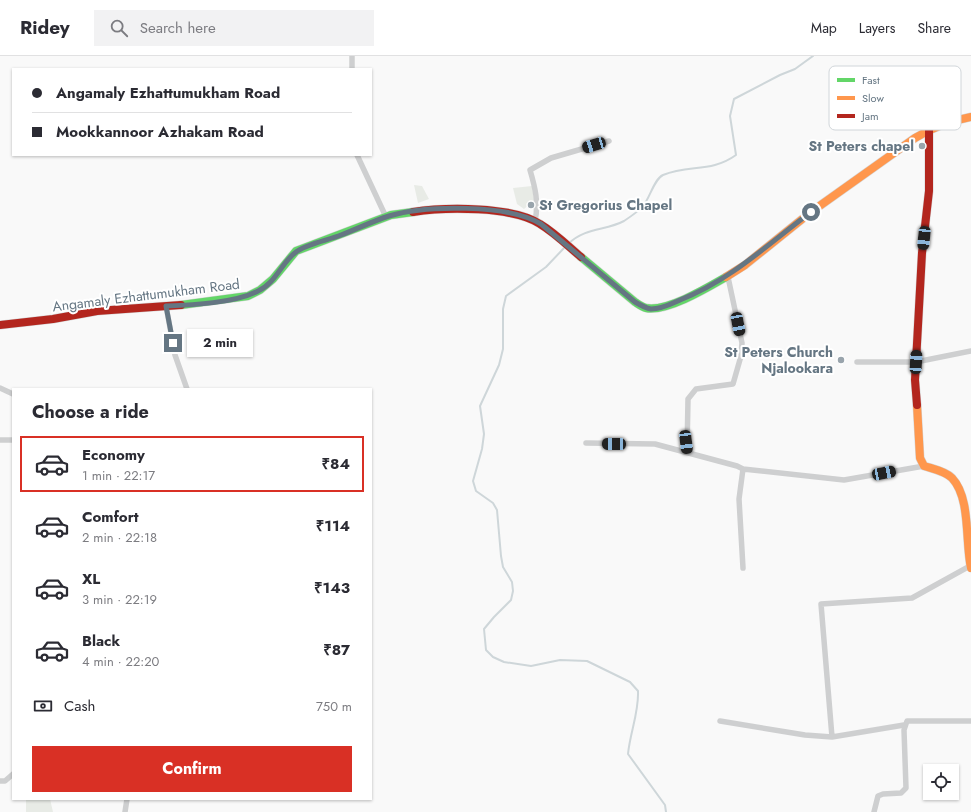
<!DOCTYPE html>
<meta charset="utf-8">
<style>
:root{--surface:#fff;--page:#f2f2f3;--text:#2b2b33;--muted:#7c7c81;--line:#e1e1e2;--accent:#d93025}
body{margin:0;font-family:Jost,sans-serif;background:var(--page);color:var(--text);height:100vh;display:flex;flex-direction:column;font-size:15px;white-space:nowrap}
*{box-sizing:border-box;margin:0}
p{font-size:13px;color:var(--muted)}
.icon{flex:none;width:22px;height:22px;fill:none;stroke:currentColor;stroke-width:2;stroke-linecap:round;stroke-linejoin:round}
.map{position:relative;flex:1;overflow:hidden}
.details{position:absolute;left:12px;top:332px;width:360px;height:412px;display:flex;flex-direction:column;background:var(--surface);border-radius:0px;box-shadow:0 1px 3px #0004}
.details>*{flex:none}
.banner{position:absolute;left:12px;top:12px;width:360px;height:88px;border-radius:0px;box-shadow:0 1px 3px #0004;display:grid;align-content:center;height:88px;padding:0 20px;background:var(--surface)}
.buttons{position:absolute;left:923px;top:708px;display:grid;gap:8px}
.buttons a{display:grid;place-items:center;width:36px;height:36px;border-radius:0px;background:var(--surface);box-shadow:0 1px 3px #0004;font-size:20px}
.end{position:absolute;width:18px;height:18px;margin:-9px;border:5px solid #657683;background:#fff;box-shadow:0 0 0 2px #fff}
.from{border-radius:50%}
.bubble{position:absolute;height:28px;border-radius:0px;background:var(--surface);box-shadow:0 1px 3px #0004;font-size:13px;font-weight:700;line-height:28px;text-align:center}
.car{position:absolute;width:12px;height:24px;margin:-12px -6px;border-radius:5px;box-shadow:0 0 3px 1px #0007;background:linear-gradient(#222 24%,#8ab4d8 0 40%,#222 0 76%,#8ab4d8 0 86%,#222 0)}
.banner b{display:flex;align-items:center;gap:14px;height:38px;font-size:15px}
.banner b+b{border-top:1px solid var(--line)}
.banner i{width:10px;height:10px;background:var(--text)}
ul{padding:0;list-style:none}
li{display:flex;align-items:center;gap:12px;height:56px;margin:0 8px 6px;padding:0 12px;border:2px solid transparent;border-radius:0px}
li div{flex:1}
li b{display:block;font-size:15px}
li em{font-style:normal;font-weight:700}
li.selected{border-color:var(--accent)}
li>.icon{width:36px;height:36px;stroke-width:1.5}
h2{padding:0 20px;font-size:18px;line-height:48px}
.pay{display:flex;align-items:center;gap:10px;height:44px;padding:0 20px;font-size:15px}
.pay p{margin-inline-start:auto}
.action{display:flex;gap:8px;margin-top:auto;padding:8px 20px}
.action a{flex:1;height:46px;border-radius:0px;background:var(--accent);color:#fff;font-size:16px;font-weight:700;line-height:46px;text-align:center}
header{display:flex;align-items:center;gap:24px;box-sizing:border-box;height:56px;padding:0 20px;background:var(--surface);border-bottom:1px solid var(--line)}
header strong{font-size:19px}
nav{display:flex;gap:22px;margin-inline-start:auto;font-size:14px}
.search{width:280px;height:36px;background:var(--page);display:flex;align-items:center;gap:10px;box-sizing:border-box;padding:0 14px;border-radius:0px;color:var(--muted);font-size:15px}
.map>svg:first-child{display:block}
</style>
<header>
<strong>Ridey</strong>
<div class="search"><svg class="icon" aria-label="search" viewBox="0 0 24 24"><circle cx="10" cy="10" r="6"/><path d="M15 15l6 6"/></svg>Search here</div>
<nav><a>Map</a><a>Layers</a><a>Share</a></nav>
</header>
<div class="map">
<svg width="971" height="756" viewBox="0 0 971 756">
<rect width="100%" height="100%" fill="#f9f9f9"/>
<path fill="#e8ebe6" d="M414,129L422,130L429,143L418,147Z
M532,130L534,144L524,153L517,148L513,132Z
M26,743H50L53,756H26Z"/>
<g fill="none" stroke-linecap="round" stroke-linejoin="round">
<path stroke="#ced6d9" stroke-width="2" d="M568,188C586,171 605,175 624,165C630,161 639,155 643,150C650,142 654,123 663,119C689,108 711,117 736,99L730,60L734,43L780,19L795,13L813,0
M565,191L546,211L506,240L503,253V293L499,309L480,350L484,378L482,393L473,425L476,435L493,447L497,454L501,500L503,511L512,526L513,535L511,544L494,561L484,573L486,594L493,601L504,606L531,610L560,604L587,605L630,626L638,635C639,656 630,677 628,698L665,749L666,756"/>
<g stroke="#d5d6d7" stroke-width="9">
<path id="fast" d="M581,201L635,246C638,248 642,251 646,252C667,256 707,232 726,221
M181,249L248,240L260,234L273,223L296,195L391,159L413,156"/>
</g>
<g stroke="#d5d6d7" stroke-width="9">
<path id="slow" d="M726,221L745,209L811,156L915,82C933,71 950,65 971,61
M917,349L920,402L924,410C933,413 945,415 952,422C971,442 965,486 971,512"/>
</g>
<g stroke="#d5d6d7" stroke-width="9">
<path id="jam" d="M413,156C445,151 513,150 540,168C555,177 568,190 581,201
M0,269L53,263L97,255L181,249
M917,349L915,324L922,197L929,135V73"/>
</g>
<path stroke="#cecfd0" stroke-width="5.5" d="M352,0V13
M357,99L386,161
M535,165C539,147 535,131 530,114L551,102L609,85
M166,250L175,299L187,333
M857,306H916L971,295
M0,332L13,338
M0,384H13
M586,387L655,388L737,410L743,413L844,424L924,410
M687,395L688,343L696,333L733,328L741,300L742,287L728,221
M743,512L739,443L743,413
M720,665L805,679L832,681L904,669
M832,681L821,548L912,542L970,510
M0,725H5L13,718
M125,756L127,743
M874,756L878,740L883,738L901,737L906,732L904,674L907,665H971"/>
<use href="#fast" stroke="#63d668" stroke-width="8"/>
<use href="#slow" stroke="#ff974d" stroke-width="8"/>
<use href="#jam" stroke="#b3261e" stroke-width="8"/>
</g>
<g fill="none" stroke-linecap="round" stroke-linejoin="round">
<path stroke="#657683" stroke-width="5" d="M173,287L166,250C192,249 235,247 258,235C276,227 281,207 296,196C306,188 329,184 341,179C357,173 373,165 389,160C426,149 508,148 541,168L635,246C640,249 645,252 651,253C662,253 671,248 680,244C731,224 768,188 811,156"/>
</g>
<g fill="#99a4ac" stroke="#fff" stroke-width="1.5">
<circle cx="922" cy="90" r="4"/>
<circle cx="531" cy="149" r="4"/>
<circle cx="841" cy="304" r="4"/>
</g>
<g text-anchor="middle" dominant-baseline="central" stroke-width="4" stroke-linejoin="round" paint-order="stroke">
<g font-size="14" font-weight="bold" fill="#657683" stroke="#fff" text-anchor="end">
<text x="914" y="90">St Peters chapel</text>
<text x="539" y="149" text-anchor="start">St Gregorius Chapel</text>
<text x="833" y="296">St Peters Church<tspan x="833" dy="16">Njalookara</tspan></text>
</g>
<g font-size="14" fill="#657683" stroke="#fff">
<text transform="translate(146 239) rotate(-7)">Angamaly Ezhattumukham Road</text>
</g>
</g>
<rect x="829" y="10" width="132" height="64" rx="6" fill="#fff" stroke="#d1d6da" stroke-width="1"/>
<rect x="837" y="22" width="18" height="4" fill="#63d668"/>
<rect x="837" y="40" width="18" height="4" fill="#ff974d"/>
<rect x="837" y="58" width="18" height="4" fill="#b3261e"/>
<g font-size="11" fill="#657683">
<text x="862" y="28">Fast</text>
<text x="862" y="46">Slow</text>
<text x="862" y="64">Jam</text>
</g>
</svg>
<div class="buttons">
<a><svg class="icon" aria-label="locate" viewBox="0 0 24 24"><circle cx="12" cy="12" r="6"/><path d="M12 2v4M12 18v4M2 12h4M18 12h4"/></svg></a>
</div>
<i class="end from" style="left:811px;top:156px"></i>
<i class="end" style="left:173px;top:287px"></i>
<div class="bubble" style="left:187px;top:273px;width:66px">2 min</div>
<i class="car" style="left:594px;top:89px;rotate:253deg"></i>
<i class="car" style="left:924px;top:182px;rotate:186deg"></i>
<i class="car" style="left:738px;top:268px;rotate:169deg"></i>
<i class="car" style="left:916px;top:306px;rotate:3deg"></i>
<i class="car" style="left:686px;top:386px;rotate:173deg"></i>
<i class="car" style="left:614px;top:388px;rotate:271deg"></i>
<i class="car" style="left:884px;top:417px;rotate:79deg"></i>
<div class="banner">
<b><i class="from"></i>Angamaly Ezhattumukham Road</b>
<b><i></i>Mookkannoor Azhakam Road</b>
</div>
<section class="details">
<h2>Choose a ride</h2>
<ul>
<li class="selected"><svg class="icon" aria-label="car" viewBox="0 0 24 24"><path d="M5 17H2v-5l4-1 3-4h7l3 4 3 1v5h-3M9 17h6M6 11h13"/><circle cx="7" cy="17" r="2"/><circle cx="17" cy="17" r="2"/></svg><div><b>Economy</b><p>1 min · 22:17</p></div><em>₹84</em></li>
<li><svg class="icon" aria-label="car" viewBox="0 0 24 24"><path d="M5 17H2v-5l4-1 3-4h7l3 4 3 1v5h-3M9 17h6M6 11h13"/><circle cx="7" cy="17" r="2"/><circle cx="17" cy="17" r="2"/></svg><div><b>Comfort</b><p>2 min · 22:18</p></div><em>₹114</em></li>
<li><svg class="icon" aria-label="car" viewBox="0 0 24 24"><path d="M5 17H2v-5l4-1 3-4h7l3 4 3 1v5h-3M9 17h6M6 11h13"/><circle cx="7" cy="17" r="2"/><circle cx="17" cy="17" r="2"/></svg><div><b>XL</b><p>3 min · 22:19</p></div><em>₹143</em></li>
<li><svg class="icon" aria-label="car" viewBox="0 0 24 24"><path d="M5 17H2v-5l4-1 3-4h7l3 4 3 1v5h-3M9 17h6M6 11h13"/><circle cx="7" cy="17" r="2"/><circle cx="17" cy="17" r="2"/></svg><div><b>Black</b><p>4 min · 22:20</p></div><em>₹87</em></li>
</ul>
<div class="pay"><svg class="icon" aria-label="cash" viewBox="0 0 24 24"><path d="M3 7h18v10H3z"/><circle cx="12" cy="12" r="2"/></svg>Cash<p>750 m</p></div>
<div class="action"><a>Confirm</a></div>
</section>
</div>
